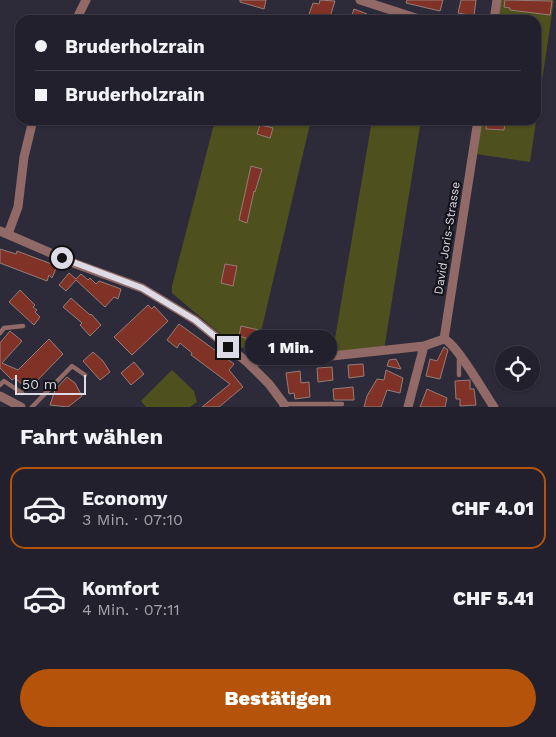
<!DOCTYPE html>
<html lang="de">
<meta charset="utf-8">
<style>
:root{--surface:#22202c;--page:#2a2834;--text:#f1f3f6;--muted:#a2a3a9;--line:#3f3e48;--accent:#b45309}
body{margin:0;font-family:"Work Sans",sans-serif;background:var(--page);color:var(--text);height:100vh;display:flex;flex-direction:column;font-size:19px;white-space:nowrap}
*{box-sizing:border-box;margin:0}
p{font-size:16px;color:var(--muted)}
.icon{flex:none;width:28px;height:28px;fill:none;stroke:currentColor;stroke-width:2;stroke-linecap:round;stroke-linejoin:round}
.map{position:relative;height:407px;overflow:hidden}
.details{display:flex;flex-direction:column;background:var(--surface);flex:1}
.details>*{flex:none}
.hud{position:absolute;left:15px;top:15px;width:526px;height:110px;border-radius:15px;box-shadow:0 1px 4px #0004,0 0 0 1px var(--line);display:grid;align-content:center;height:110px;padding:0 20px;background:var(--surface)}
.buttons{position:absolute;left:495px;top:346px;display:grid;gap:10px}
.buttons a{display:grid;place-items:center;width:45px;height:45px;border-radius:50%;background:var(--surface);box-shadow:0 1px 4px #0004,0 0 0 1px var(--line);font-size:25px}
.scale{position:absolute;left:15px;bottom:12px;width:71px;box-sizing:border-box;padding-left:5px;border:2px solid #dcdbe6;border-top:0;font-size:14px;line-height:18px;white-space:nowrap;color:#dcdbe6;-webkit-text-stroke:4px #15141b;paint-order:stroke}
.end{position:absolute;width:22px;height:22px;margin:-11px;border:6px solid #dcdbe6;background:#111;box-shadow:0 0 0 2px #111}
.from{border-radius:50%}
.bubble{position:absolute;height:35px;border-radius:18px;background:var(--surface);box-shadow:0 1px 4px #0004,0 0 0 1px var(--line);font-size:16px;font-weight:800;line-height:35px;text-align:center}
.hud b{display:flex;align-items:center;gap:18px;height:48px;font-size:19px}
.hud b+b{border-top:1px solid var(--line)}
.hud i{width:12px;height:12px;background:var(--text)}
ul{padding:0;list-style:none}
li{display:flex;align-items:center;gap:15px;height:82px;margin:0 10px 8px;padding:0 10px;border:2px solid transparent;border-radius:15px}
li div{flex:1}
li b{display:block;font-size:19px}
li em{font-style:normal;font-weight:800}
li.current{border-color:var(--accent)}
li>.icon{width:45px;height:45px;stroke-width:1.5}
h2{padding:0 20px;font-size:22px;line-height:60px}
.cta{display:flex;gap:10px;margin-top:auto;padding:10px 20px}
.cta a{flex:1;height:58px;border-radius:30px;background:var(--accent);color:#fff;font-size:20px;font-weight:800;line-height:58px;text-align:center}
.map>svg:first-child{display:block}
</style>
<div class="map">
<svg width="556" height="407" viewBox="0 0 556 407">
<rect width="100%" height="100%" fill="#2d2a3a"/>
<path fill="#4e501e" d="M500,0H554L530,162L476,154L481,120H536V20H497Z
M215,120H311L256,353L232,344L172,293V286Z
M372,120H421L384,350L332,356Z
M172,370L194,391L197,402L190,407H146L141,401Z"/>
<path fill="#803226" stroke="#957d79" d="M240,0H266L264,9L240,2Z
M320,0L335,1L329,20H317L308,17L313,3L319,4Z
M407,0H443L440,11L406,3Z
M461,0H476L474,16L458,13Z
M505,0L552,1L550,15L510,10V8L504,7Z
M354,9L367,14L365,20H350Z
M487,120L505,122L504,130L486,129Z
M260,125L273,128L270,138L257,134Z
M251,166L262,169L255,192L254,191L247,223L239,220Z
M0,249L16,254L17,251L57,266L52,278L49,275L47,281L0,263Z
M225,264L237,266L233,286L221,283Z
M69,273L76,279L81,274L88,280L90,278L96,284L99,281L121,289L118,299L114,297L105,307L76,280L66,291L59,285Z
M20,290L35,305L33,307L37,310L35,312L40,317L34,325L9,302Z
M71,298L90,315L91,314L101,325L90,336L80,325L82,323L63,307Z
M148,305L152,309L154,306L168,321L132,355L114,337Z
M179,324L234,364L229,370L243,387L219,407H202L230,384L191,355L192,353L180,343L177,348L167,340Z
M241,326L259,330L256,342L246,340V338L239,336Z
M10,331L22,341L2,363L18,370L49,339L63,354L28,390L15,378L12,380L0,368V343Z
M444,347L448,350L440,379L426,376L430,359L437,361Z
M93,352L103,361L110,372L100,380L83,361Z
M396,359L401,369L387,366L389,360Z
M134,362L144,374L131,385L121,373Z
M363,364L364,376L349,378L348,365Z
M332,367L333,380L318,382L317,368Z
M386,370L403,378L400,393L387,390L381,407H364L367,396L377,379L384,380Z
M300,371L301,383L309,382L310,397L295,399L294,393L289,394L286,373Z
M67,377L75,383L82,396L68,407L50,405L55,390Z
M470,380V389H474L476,405L460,406V399H456L455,381Z
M353,387L354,400H334L333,389Z
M427,389L447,398L445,407H420Z"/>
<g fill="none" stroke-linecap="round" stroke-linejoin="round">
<path stroke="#916a67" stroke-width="4.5" d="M0,333L4,328L23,326
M459,356V375
M0,385L4,381L22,393
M284,404H342
M32,407L72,366L85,375"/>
<path stroke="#916a67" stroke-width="9" d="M360,0L422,20
M76,20L86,0
M494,20L497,0
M0,231L76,264L142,288L195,320L247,362L332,356L424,346L444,339
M8,234L18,207L24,157L33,120
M444,339L478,120
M444,339C456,343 485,394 494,407
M247,362L269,384L284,404V407
M0,396L21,407
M408,407L424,346"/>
</g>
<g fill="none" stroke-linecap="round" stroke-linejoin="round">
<path stroke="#dcdbe6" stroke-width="6" d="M62,258L142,288L195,320L228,347"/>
</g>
<g text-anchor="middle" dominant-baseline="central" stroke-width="4.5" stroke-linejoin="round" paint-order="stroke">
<g font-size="12" fill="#dcdbe6" stroke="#15141b">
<text transform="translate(447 238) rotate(-81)">David Joris-Strasse</text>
</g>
</g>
</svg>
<div class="buttons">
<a><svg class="icon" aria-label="locate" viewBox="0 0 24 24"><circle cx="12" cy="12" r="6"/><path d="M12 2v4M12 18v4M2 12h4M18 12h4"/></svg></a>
</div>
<div class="scale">50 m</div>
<i class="end from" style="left:62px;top:258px"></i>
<i class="end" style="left:228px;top:347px"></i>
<div class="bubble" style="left:245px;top:330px;width:92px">1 Min.</div>
<div class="hud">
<b><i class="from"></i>Bruderholzrain</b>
<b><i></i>Bruderholzrain</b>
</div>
</div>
<section class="details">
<h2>Fahrt wählen</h2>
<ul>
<li class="current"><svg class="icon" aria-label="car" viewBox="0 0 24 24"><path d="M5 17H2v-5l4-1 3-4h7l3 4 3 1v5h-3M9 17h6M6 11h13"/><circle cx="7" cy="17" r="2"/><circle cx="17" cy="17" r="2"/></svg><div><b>Economy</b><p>3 Min. · 07:10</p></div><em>CHF 4.01</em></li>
<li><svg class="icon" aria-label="car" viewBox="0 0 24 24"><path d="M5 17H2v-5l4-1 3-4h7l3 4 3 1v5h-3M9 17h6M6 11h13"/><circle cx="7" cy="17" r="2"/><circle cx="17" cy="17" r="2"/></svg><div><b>Komfort</b><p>4 Min. · 07:11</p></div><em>CHF 5.41</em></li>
</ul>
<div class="cta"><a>Bestätigen</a></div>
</section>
